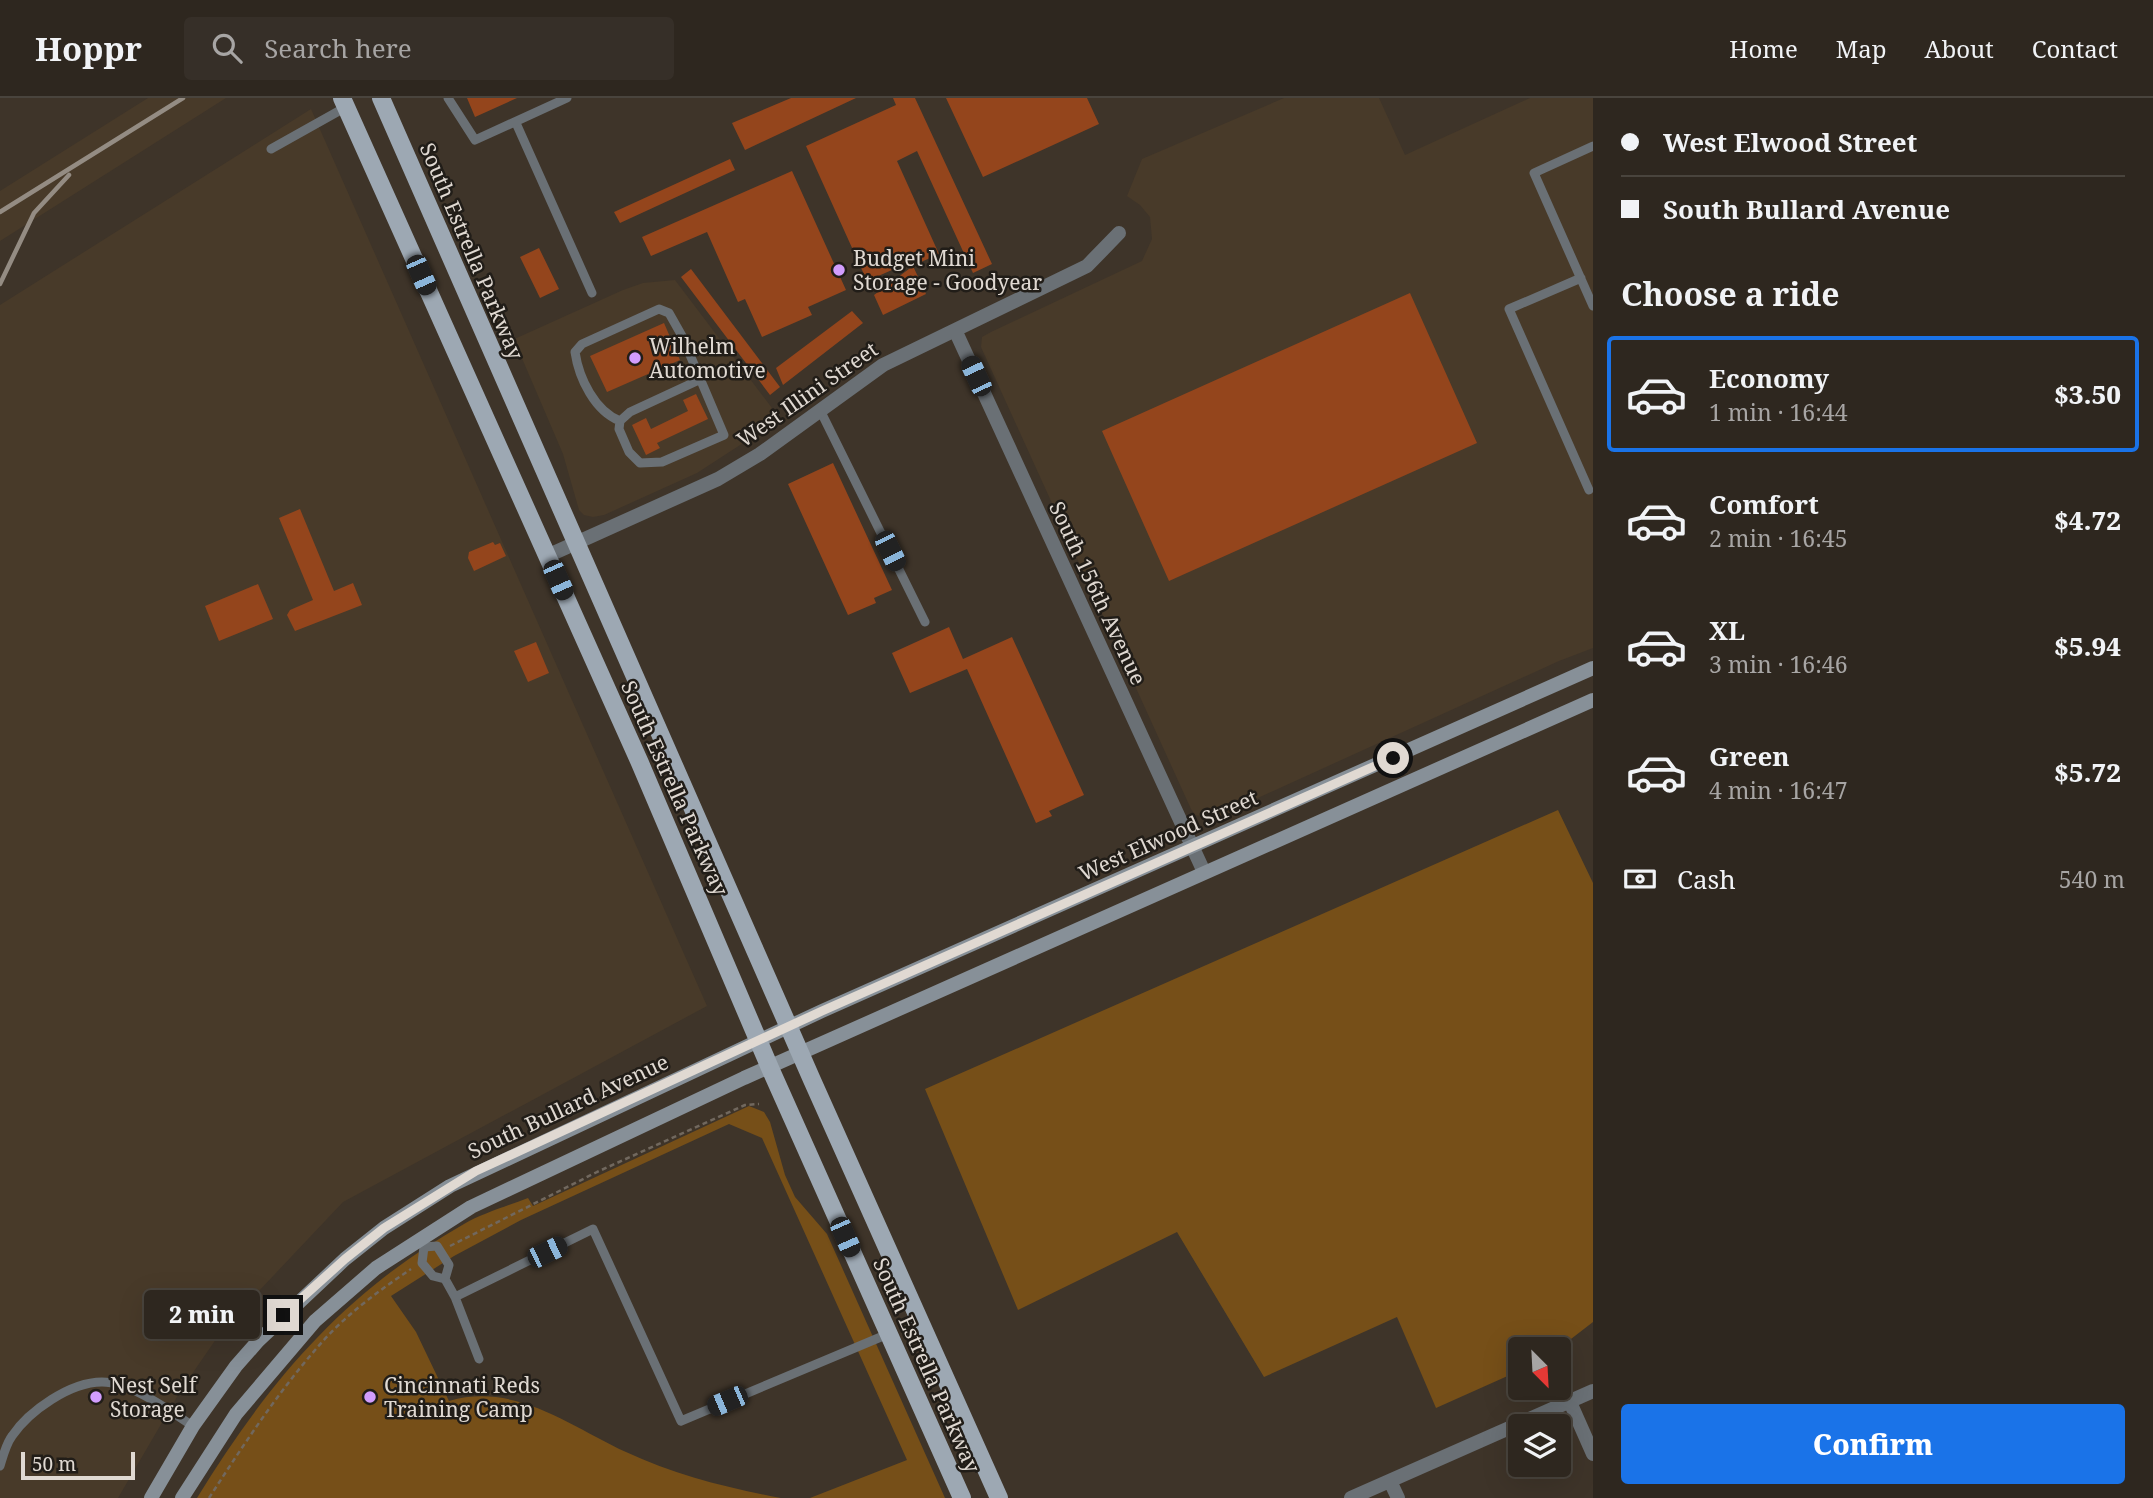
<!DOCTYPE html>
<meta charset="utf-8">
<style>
:root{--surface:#2e271f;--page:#362f28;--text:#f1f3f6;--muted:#a7a5a4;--line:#49443d;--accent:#1a73e8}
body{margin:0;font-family:"Noto Serif",serif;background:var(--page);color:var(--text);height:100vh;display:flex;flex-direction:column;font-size:26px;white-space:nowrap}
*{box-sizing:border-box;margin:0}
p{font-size:23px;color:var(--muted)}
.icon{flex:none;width:38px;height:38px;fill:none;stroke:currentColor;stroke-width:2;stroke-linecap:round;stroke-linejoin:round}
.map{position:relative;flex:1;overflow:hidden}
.panel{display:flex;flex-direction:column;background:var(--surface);width:560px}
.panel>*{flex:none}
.guide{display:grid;align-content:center;height:154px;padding:0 28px;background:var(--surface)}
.needle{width:46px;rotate:156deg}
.fabs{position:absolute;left:1508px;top:1239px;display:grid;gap:14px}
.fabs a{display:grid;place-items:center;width:63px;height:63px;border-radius:7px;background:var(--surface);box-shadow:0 7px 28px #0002,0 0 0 2px var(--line);font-size:35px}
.scale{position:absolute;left:21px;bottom:18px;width:114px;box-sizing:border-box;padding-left:7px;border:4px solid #e0d9d2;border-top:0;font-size:19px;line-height:24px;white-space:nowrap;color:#e0d9d2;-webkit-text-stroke:5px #211d18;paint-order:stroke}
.end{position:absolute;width:32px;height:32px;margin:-16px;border:9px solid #e0d9d2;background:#111;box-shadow:0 0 0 4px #111}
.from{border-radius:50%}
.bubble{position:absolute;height:49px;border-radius:7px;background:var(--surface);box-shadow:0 7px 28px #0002,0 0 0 2px var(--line);font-size:23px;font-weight:800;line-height:49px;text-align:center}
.car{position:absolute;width:21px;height:42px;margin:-21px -10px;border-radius:9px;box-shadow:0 0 5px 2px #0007;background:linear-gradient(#222 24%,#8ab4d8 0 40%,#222 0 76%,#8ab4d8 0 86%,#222 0)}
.guide b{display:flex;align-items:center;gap:24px;height:66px;font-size:26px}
.guide b+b{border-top:2px solid var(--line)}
.guide i{width:18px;height:18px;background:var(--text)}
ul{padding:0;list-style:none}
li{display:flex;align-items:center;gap:21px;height:116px;margin:0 14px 10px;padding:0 14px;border:4px solid transparent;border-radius:7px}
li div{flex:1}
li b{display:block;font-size:26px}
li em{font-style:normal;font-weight:800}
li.on{border-color:var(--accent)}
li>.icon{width:63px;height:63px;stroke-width:1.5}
h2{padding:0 28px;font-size:32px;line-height:84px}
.pay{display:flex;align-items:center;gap:18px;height:77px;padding:0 28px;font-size:26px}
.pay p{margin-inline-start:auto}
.button{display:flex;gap:14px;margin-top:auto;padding:14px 28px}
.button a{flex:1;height:80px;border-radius:7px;background:var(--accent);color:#fff;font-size:28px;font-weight:800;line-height:80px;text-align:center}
header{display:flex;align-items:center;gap:42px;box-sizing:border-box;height:98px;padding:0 35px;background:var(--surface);border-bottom:2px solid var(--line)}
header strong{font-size:33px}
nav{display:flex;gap:38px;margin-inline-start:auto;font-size:24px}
.search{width:490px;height:63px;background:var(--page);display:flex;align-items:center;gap:18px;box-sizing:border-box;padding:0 24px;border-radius:7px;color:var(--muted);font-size:26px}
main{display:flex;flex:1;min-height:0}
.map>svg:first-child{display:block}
</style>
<header>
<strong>Hoppr</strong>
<div class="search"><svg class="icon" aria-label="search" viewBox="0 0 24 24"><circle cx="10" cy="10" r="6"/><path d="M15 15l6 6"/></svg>Search here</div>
<nav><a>Home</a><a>Map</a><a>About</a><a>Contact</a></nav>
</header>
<main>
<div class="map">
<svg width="1593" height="1400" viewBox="0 0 1593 1400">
<rect width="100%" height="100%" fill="#3e3429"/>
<path fill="#483a29" d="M148,0H226L0,143V93Z
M1284,0H1379L1405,57L1530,0H1593V550L1559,563L1216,719H1205L1195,717L1191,711L981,249L982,239L991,234L1142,163L1152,141L1150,119L1140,107L1127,98L1142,61Z
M311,11L707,908L343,1104L223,1231L181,1292L118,1400H0V207Z
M675,182L778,318L757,336L697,375L604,417L593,419L584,417L579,412L563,356L521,258L510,243L623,192L643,185Z"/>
<path fill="#764f18" d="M1558,712L1593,785V1224L1558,1251H1521V1272L1436,1310L1397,1219L1264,1279L1177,1134L1018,1212L925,991Z
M749,1008L764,1014L770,1024L785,1077L795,1099L827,1136L945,1400H810L907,1362L762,1040L729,1026L521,1122L454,1158L391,1198L416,1234L449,1303C515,1284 570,1328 626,1354C675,1377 728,1390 781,1400H197C268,1284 344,1194 464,1126C483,1115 507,1108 528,1100L533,1108Z"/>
<path fill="#94451c" d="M467,0H517L475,19Z
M791,0H856L745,52L732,25Z
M893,0H915L992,166L973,175L917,53L897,63L939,156L912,168L910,164L867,183L806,48L896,7Z
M946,0H1087L1099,26L983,79Z
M730,61L735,72L620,125L614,114Z
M792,73L846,192L808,209L812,217L762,239L745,201L738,204L707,134L651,158L642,139Z
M539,150L559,191L540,200L520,159Z
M913,168L926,196L883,217L874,197Z
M691,171L780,289L770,297L681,179Z
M1410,195L1477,345L1169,483L1102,333Z
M852,213L863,225L783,287L776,270Z
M664,225L680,262L607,294L590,258Z
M696,296L708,321L657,345L660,350L646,357L632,327L646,320L651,331L688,313L683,302Z
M833,365L892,492L874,500L876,505L848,517L788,386Z
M300,411L334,493L353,485L362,507L295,533L287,517L290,512L313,502L279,420Z
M493,444L495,447L500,445L506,458L474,473L468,460L469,454Z
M258,486L273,521L219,543L205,508Z
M949,529L963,561L1012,539L1084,697L1049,713L1052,718L1036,725L967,571L910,595L892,555Z
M536,544L549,575L528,584L514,553Z"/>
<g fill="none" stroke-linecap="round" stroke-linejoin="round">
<path stroke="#71685e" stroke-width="2.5" stroke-dasharray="5 3.5" stroke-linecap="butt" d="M450,1148L597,1074L745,1007L759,1006
M209,1400C244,1346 280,1291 323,1243C348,1215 380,1192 411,1171"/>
<path stroke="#6a7075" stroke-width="9" d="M448,0L475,42L567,0
M516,25L592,195
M1593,48L1534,75L1593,208
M271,51L346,9
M1581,180L1509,211L1589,392
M820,312L925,524
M620,323C595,313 579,281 575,254L582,246L659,211L669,215L682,238L724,337L662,364L640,365L629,354L619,331L620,323L630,314L699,282
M421,1145L424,1149L422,1165L433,1178L445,1181
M424,1149L437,1148L449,1167L445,1181L455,1199
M479,1261L455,1199L593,1131L681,1323L888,1236
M0,1368C3,1358 6,1346 12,1338C29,1313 70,1284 102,1284C131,1284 170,1313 193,1328"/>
<path stroke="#6a7075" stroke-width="14" d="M955,232L1204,774
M547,458L718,381L760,356L883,267L1087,168L1119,135
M1570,1304L1593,1356
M1390,1383L1398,1400
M1351,1400L1593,1293"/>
<path stroke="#879098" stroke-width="14" d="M151,1400L193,1328L236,1268L258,1243L345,1161L384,1130L450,1088L822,913L1593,570
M182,1400L236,1316L315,1223L376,1170L471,1109L744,980L1593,602"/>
<path stroke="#9da8b3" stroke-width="18" d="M342,0L640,665L770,970L962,1400
M381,0L812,982L999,1400"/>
<path stroke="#948c83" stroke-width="4.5" d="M0,114L183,0
M0,186L34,115L69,77"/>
</g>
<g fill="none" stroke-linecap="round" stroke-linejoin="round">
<path stroke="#e0d9d2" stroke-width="9" d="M283,1217L345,1161L384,1130L476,1073L822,913L1393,660"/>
</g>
<g fill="#d29dfd" stroke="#211d18" stroke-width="2.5">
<circle cx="839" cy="172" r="7"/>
<circle cx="635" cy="260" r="7"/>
<circle cx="96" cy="1299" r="7"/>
<circle cx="370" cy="1299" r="7"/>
</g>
<g text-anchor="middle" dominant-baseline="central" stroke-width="5" stroke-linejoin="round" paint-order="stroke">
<g font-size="21" fill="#e0d9d2" stroke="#211d18">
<text transform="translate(472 153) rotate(67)">South Estrella Parkway</text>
<text transform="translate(807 296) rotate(-35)">West Illini Street</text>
<text transform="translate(1098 495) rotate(65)">South 156th Avenue</text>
<text transform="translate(675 690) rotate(66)">South Estrella Parkway</text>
<text transform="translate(1168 737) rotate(-24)">West Elwood Street</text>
<text transform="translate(568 1008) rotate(-25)">South Bullard Avenue</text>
<text transform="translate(927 1267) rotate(66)">South Estrella Parkway</text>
</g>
<g font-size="21" fill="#e0d9d2" stroke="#211d18" text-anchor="start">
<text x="853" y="160">Budget Mini<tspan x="853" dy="24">Storage - Goodyear</tspan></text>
<text x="649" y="248">Wilhelm<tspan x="649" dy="24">Automotive</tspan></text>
<text x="110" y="1287">Nest Self<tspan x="110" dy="24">Storage</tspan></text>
<text x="384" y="1287">Cincinnati Reds<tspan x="384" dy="24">Training Camp</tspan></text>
</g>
</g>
</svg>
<div class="fabs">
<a><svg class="needle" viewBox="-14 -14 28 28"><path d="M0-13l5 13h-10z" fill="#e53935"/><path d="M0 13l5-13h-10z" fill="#a7a5a4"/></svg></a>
<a><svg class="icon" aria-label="layers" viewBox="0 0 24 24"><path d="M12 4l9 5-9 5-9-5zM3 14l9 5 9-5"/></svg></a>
</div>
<div class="scale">50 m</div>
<i class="end from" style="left:1393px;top:660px"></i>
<i class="end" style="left:283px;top:1217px"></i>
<div class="bubble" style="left:144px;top:1192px;width:116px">2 min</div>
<i class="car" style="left:421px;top:177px;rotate:156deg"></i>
<i class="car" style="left:976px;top:278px;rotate:335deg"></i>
<i class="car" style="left:890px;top:453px;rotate:154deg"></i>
<i class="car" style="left:558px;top:482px;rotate:156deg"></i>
<i class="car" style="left:845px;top:1139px;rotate:156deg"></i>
<i class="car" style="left:547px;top:1154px;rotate:64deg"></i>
<i class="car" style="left:727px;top:1303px;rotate:247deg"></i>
</div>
<section class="panel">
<div class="guide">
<b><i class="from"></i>West Elwood Street</b>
<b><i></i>South Bullard Avenue</b>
</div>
<h2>Choose a ride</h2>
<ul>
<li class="on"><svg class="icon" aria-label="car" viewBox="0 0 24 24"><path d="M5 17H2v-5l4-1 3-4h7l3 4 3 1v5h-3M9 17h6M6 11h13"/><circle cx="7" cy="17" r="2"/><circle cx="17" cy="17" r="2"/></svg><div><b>Economy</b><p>1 min · 16:44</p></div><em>$3.50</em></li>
<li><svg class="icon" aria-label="car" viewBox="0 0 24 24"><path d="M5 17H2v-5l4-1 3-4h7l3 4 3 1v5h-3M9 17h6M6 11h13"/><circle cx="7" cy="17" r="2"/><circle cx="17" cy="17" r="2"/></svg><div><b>Comfort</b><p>2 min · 16:45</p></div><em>$4.72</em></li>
<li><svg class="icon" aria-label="car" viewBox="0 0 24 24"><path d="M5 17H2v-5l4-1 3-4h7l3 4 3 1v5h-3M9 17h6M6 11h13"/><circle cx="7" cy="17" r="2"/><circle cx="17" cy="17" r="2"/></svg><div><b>XL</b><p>3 min · 16:46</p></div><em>$5.94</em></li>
<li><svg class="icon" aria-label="car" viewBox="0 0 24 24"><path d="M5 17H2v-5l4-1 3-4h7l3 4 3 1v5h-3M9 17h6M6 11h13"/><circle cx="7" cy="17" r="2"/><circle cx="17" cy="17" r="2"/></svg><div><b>Green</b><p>4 min · 16:47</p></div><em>$5.72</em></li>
</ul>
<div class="pay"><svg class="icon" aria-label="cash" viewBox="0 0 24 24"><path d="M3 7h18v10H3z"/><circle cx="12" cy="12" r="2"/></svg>Cash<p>540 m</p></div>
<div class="button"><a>Confirm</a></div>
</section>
</main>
